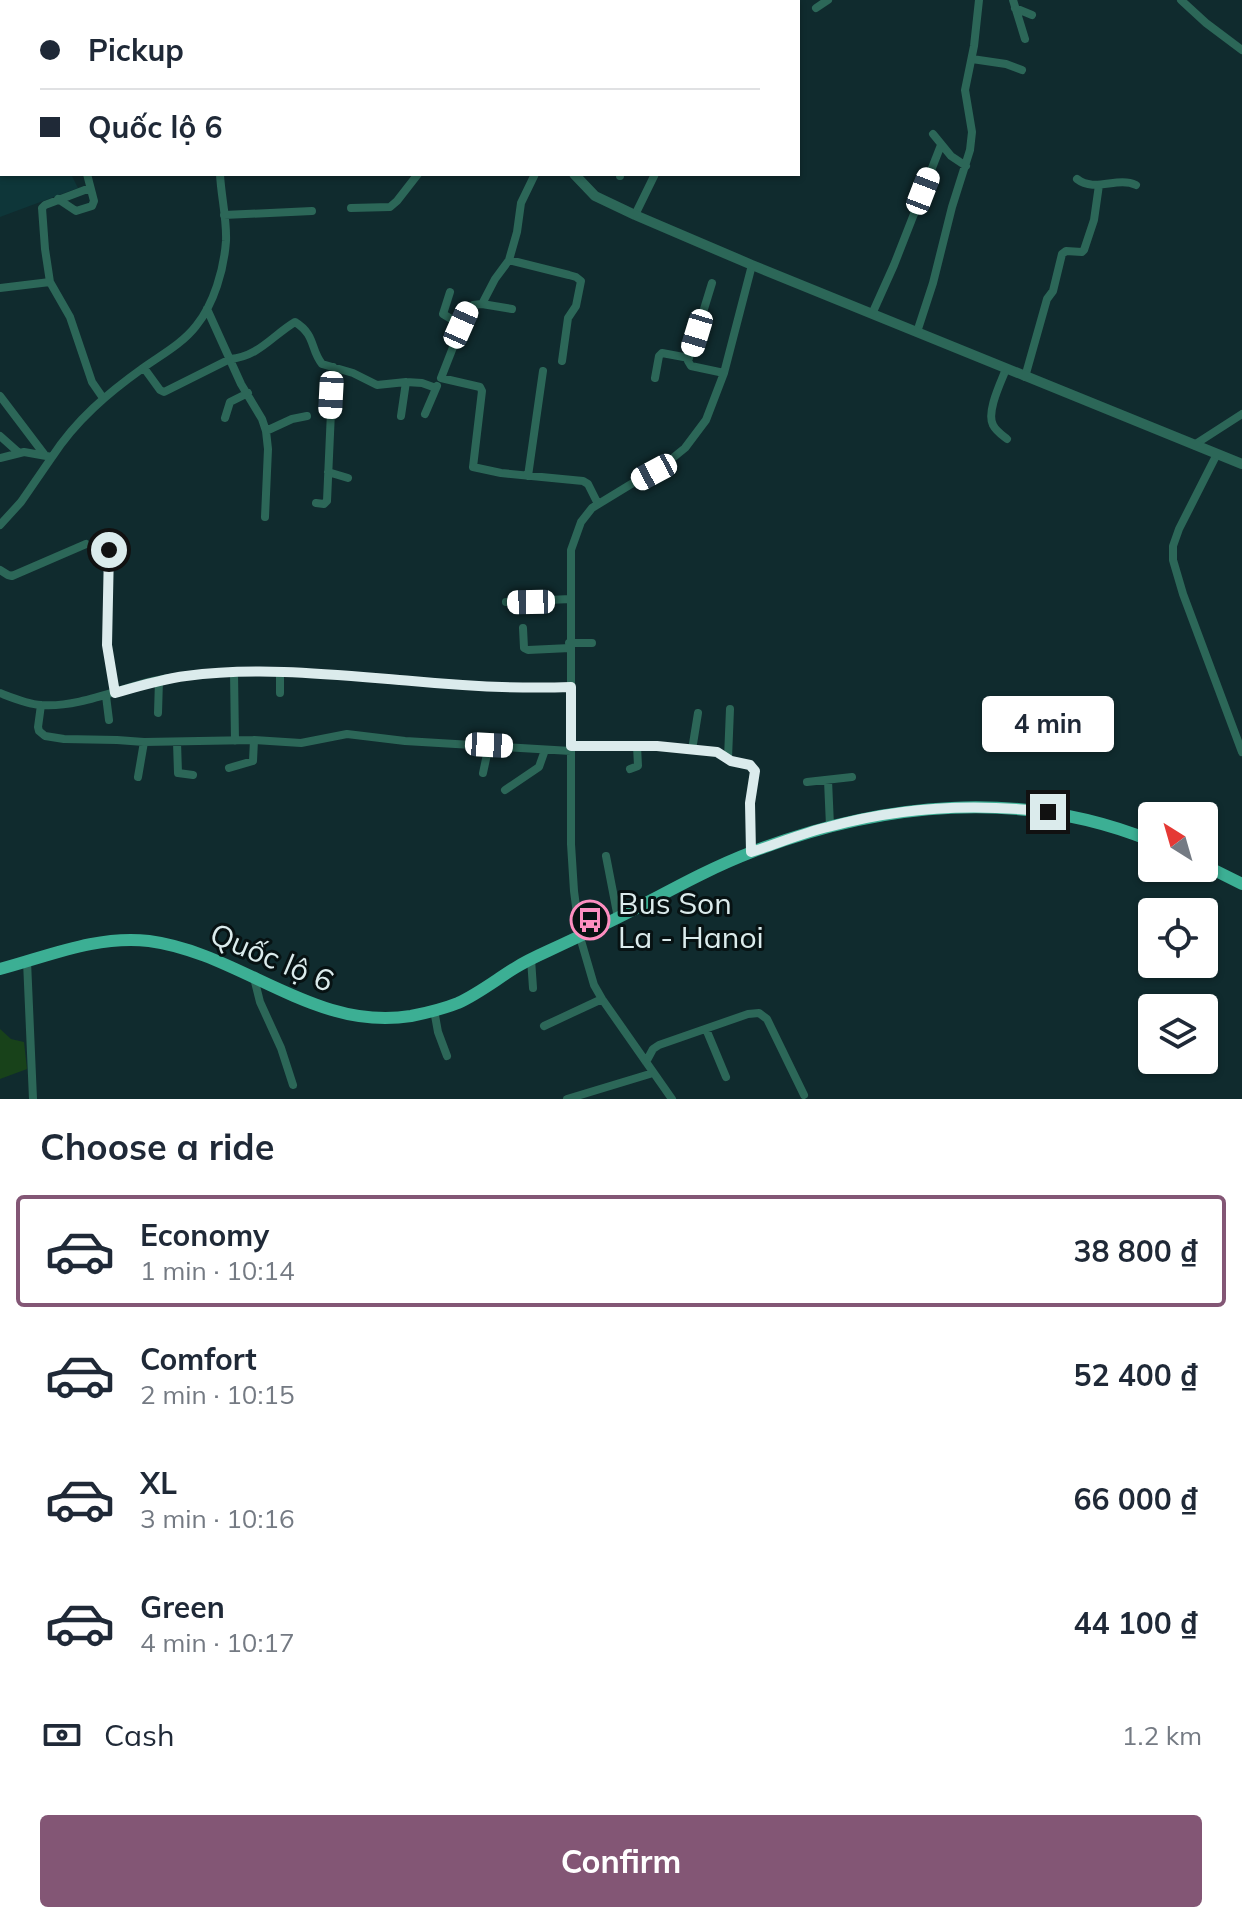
<!DOCTYPE html>
<meta charset="utf-8">
<style>
:root{--surface:#fff;--page:#f2f2f3;--text:#1f2937;--muted:#747a83;--line:#e0e1e3;--accent:#835675}
body{margin:0;font-family:Mulish,sans-serif;background:var(--page);color:var(--text);height:100vh;display:flex;flex-direction:column;font-size:30px;white-space:nowrap}
*{box-sizing:border-box;margin:0}
p{font-size:26px;color:var(--muted)}
.icon{flex:none;width:44px;height:44px;fill:none;stroke:currentColor;stroke-width:2;stroke-linecap:round;stroke-linejoin:round}
.map{position:relative;height:1099px;overflow:hidden}
.details{display:flex;flex-direction:column;background:var(--surface);flex:1}
.details>*{flex:none}
.guide{position:absolute;left:0px;top:0px;width:800px;height:176px;box-shadow:0 2px 6px #0004;display:grid;align-content:center;height:176px;padding:0 40px;background:var(--surface)}
.needle{width:52px;rotate:323deg}
.controls{position:absolute;left:1138px;top:802px;display:grid;gap:16px}
.controls a{display:grid;place-items:center;width:80px;height:80px;border-radius:8px;background:var(--surface);box-shadow:0 2px 6px #0004;font-size:40px}
.end{position:absolute;width:36px;height:36px;margin:-18px;border:10px solid #dbebec;background:#111;box-shadow:0 0 0 4px #111}
.from{border-radius:50%}
.bubble{position:absolute;height:56px;border-radius:8px;background:var(--surface);box-shadow:0 2px 6px #0004;font-size:26px;font-weight:700;line-height:56px;text-align:center}
.car{position:absolute;width:24px;height:48px;margin:-24px -12px;border-radius:10px;box-shadow:0 0 6px 2px #0007;background:linear-gradient(#fff 24%,#345 0 40%,#fff 0 76%,#345 0 86%,#fff 0)}
.guide b{display:flex;align-items:center;gap:28px;height:76px;font-size:30px}
.guide b+b{border-top:2px solid var(--line)}
.guide i{width:20px;height:20px;background:var(--text)}
ul{padding:0;list-style:none}
li{display:flex;align-items:center;gap:24px;height:112px;margin:0 16px 12px;padding:0 24px;border:4px solid transparent;border-radius:8px}
li div{flex:1}
li b{display:block;font-size:30px}
li em{font-style:normal;font-weight:700}
li.active{border-color:var(--accent)}
li>.icon{width:72px;height:72px;stroke-width:1.5}
h2{padding:0 40px;font-size:36px;line-height:96px}
.pay{display:flex;align-items:center;gap:20px;height:88px;padding:0 40px;font-size:30px}
.pay p{margin-inline-start:auto}
.cta{display:flex;gap:16px;margin-top:auto;padding:16px 40px}
.cta a{flex:1;height:92px;border-radius:8px;background:var(--accent);color:#fff;font-size:32px;font-weight:700;line-height:92px;text-align:center}
.map>svg:first-child{display:block}
</style>
<div class="map">
<svg width="1242" height="1099" viewBox="0 0 1242 1099">
<rect width="100%" height="100%" fill="#102b2e"/>
<path fill="#0e3639" d="M0,120H2V174H71L78,188L0,217Z"/>
<path fill="#18421a" d="M0,1029L11,1039L24,1042L27,1069L0,1079Z"/>
<g fill="none" stroke-linecap="round" stroke-linejoin="round">
<path stroke="#2c6758" stroke-width="8" d="M639,0L641,2
M772,0L773,2
M1013,0L1025,39
M1181,0L1206,23L1242,50
M755,2L759,0
M816,8L828,0
M1015,8L1032,15
M972,59L1006,64L1022,70
M933,134L951,156L966,166
M535,174L521,203L517,232L509,260L495,279L482,304L473,305L468,309L441,378L480,387L482,391L473,467L501,473L583,481L588,484L598,504
M620,176V174
M1077,179C1095,193 1117,176 1136,185
M90,188L45,205L42,208L45,249L50,282L70,317L92,382L103,398
M58,199L76,211L92,206L94,201L87,174
M351,208L390,207L397,201L418,174
M224,215L312,211
M635,215L655,174
M509,260L569,275L576,277L581,281L576,306L568,318L562,361
M712,283L688,361L691,366L724,373
M0,288L50,282
M450,292L443,314L461,325
M482,304L512,309
M207,309L241,384L262,419L266,431L268,449L265,517
M872,314L894,265L941,145
M917,332L933,283L952,207L970,150L972,132L965,90L974,46L979,0
M144,368L160,390L164,392L230,359C258,357 273,335 295,322C316,335 310,349 322,364L353,373L377,385L406,382L422,383L436,388
M1006,369C1001,382 986,412 993,425C996,431 1002,435 1007,439
M1025,377L1047,299L1053,291L1062,254L1066,251L1082,252L1084,250L1094,220L1099,185
M655,378L659,356L662,353L689,358
M0,396L44,454
M425,414L437,386
M401,416L406,382
M225,418L230,402L248,393
M266,431L292,419L307,416
M0,436L18,452
M1194,445L1242,414
M1217,454L1179,529L1173,546V560L1183,594L1242,752
M0,458L24,452L52,457C76,420 108,393 143,368C161,355 182,344 196,326C214,304 224,269 226,241C227,219 221,196 220,174
M328,472L348,478
M528,476L543,371
M316,503L324,504L327,501L333,367
M0,525L21,502L52,457
M109,550L107,645L115,693
M0,570L8,575L12,576L86,544
M506,602L570,599
M523,628L524,648L528,650L570,648
M569,643H592
M234,672L235,741
M280,672V693
M0,693C13,698 27,704 41,705C77,708 118,689 153,681C238,663 327,675 413,681C465,685 519,689 571,687
M106,696L109,720
M41,705L38,727L39,731L45,736L64,739L117,740L144,742L254,740L301,743L347,734L405,741L571,751
M158,713L159,680
M177,742L178,773L193,775
M571,746H657L717,752L731,761L750,765L755,771L750,803L751,852
M692,750L698,713
M728,758L730,709
M229,768L253,761L254,740
M630,769L638,766L637,746
M483,773L489,745
M138,777L144,742
M828,780L830,826
M807,782L852,777
M505,790L539,767L545,750
M606,856L618,918
M531,959L533,988
M27,961L33,1099
M254,978L260,1002L281,1048L293,1085
M434,1010L438,1032L447,1056
M544,1026L602,999
M706,1029L726,1077
M646,1062L653,1049L659,1045L748,1014L759,1013L767,1019L804,1095
M567,1099L653,1073
M672,1099L602,999L594,985L580,937L574,891L571,844V550L581,522L592,508L669,461L685,448L706,420L724,373L752,265"/>
<path stroke="#2c6758" stroke-width="10" d="M498,0L499,2
M574,174L595,196L635,215L752,265L1242,464"/>
<path stroke="#3da38a" stroke-width="12" d="M366,2L372,0
M0,42L2,41"/>
<path stroke="#3caf94" stroke-width="12" d="M1204,865L1242,884
M0,969C49,956 97,935 149,941C241,953 314,1032 411,1016C426,1013 443,1009 458,1003C478,994 497,979 515,968C526,961 537,956 548,951C576,938 604,925 631,911C671,890 710,868 752,852C881,802 1022,788 1152,841"/>
</g>
<g fill="none" stroke-linecap="round" stroke-linejoin="round">
<path stroke="#dbebec" stroke-width="10" d="M109,550L107,645L115,693C139,686 162,679 186,676C261,666 337,675 412,681C464,686 518,689 571,687V746H657L717,752L731,761L750,765L755,771L750,803L751,852C777,844 802,833 828,827C900,807 974,803 1048,812"/>
</g>
<defs>
<g id="bus-ring" transform="scale(2)"><circle r="9.5" fill="#071213" stroke="#fd8ec0" stroke-width="1.5"/><path d="M-5-6H5V4H4V6H2V4H-2V6H-4V4H-5ZM-3.5-4V0h7V-4ZM-3.5 1.2v1.5H-2V1.2ZM2 1.2v1.5H3.5V1.2Z" fill="#fd8ec0"/></g>
</defs>
<g fill-rule="evenodd">
<use href="#bus-ring" x="590" y="920"/>
</g>
<g text-anchor="middle" dominant-baseline="central" stroke-width="6" stroke-linejoin="round" paint-order="stroke">
<g font-size="30" fill="#dbebec" stroke="#071213" text-anchor="start">
<text x="618" y="903">Bus Son<tspan x="618" dy="34">La - Hanoi</tspan></text>
</g>
<g font-size="30" fill="#dbebec" stroke="#071213">
<text transform="translate(272 957) rotate(23)">Quốc lộ 6</text>
</g>
</g>
</svg>
<div class="controls">
<a><svg class="needle" viewBox="-14 -14 28 28"><path d="M0-13l5 13h-10z" fill="#e53935"/><path d="M0 13l5-13h-10z" fill="#747a83"/></svg></a>
<a><svg class="icon" aria-label="locate" viewBox="0 0 24 24"><circle cx="12" cy="12" r="6"/><path d="M12 2v4M12 18v4M2 12h4M18 12h4"/></svg></a>
<a><svg class="icon" aria-label="layers" viewBox="0 0 24 24"><path d="M12 4l9 5-9 5-9-5zM3 14l9 5 9-5"/></svg></a>
</div>
<i class="end from" style="left:109px;top:550px"></i>
<i class="end" style="left:1048px;top:812px"></i>
<div class="bubble" style="left:982px;top:696px;width:132px">4 min</div>
<i class="car" style="left:923px;top:191px;rotate:21deg"></i>
<i class="car" style="left:461px;top:325px;rotate:24deg"></i>
<i class="car" style="left:697px;top:333px;rotate:197deg"></i>
<i class="car" style="left:331px;top:395px;rotate:183deg"></i>
<i class="car" style="left:654px;top:472px;rotate:242deg"></i>
<i class="car" style="left:531px;top:602px;rotate:269deg"></i>
<i class="car" style="left:489px;top:745px;rotate:93deg"></i>
<div class="guide">
<b><i class="from"></i>Pickup</b>
<b><i></i>Quốc lộ 6</b>
</div>
</div>
<section class="details">
<h2>Choose a ride</h2>
<ul>
<li class="active"><svg class="icon" aria-label="car" viewBox="0 0 24 24"><path d="M5 17H2v-5l4-1 3-4h7l3 4 3 1v5h-3M9 17h6M6 11h13"/><circle cx="7" cy="17" r="2"/><circle cx="17" cy="17" r="2"/></svg><div><b>Economy</b><p>1 min · 10:14</p></div><em>38 800 ₫</em></li>
<li><svg class="icon" aria-label="car" viewBox="0 0 24 24"><path d="M5 17H2v-5l4-1 3-4h7l3 4 3 1v5h-3M9 17h6M6 11h13"/><circle cx="7" cy="17" r="2"/><circle cx="17" cy="17" r="2"/></svg><div><b>Comfort</b><p>2 min · 10:15</p></div><em>52 400 ₫</em></li>
<li><svg class="icon" aria-label="car" viewBox="0 0 24 24"><path d="M5 17H2v-5l4-1 3-4h7l3 4 3 1v5h-3M9 17h6M6 11h13"/><circle cx="7" cy="17" r="2"/><circle cx="17" cy="17" r="2"/></svg><div><b>XL</b><p>3 min · 10:16</p></div><em>66 000 ₫</em></li>
<li><svg class="icon" aria-label="car" viewBox="0 0 24 24"><path d="M5 17H2v-5l4-1 3-4h7l3 4 3 1v5h-3M9 17h6M6 11h13"/><circle cx="7" cy="17" r="2"/><circle cx="17" cy="17" r="2"/></svg><div><b>Green</b><p>4 min · 10:17</p></div><em>44 100 ₫</em></li>
</ul>
<div class="pay"><svg class="icon" aria-label="cash" viewBox="0 0 24 24"><path d="M3 7h18v10H3z"/><circle cx="12" cy="12" r="2"/></svg>Cash<p>1.2 km</p></div>
<div class="cta"><a>Confirm</a></div>
</section>
